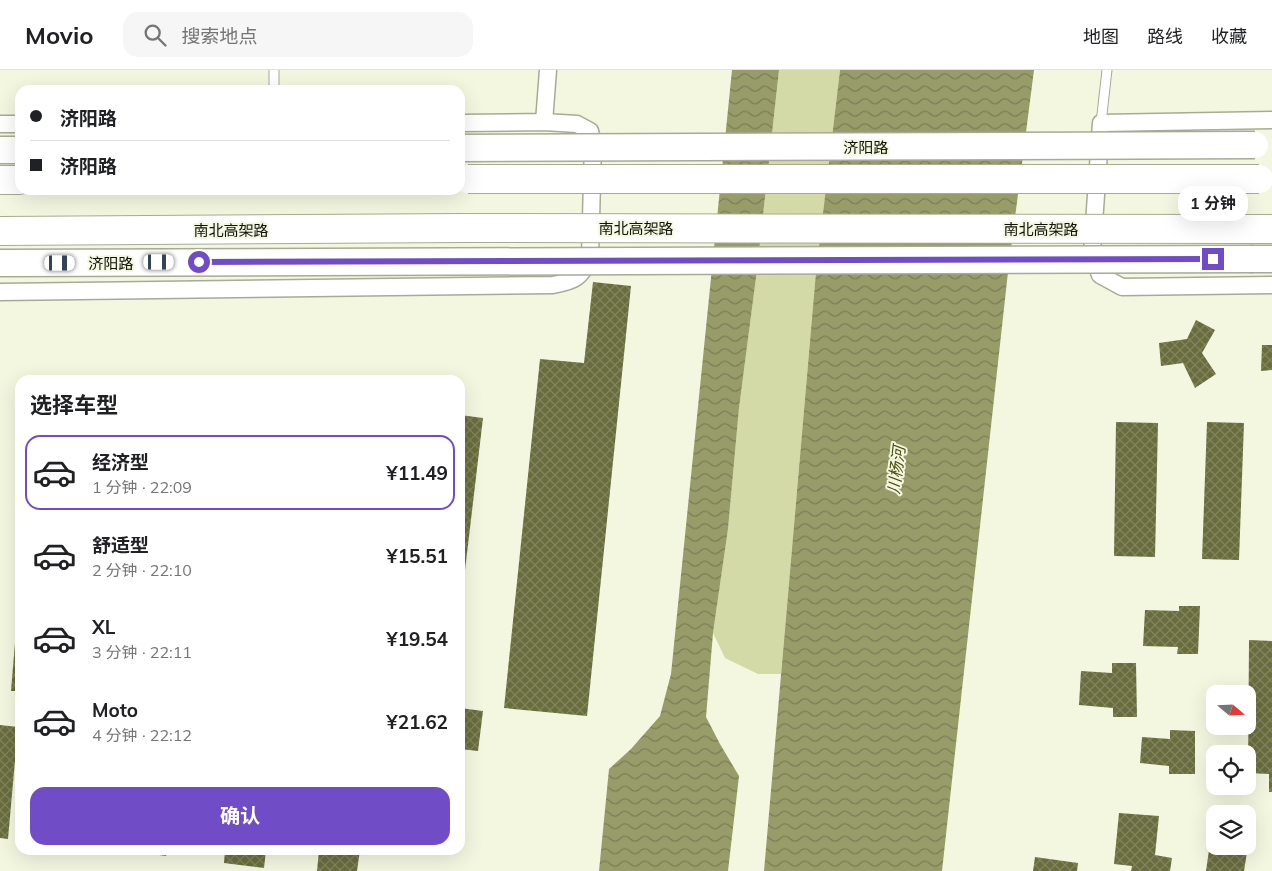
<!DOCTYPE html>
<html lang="zh">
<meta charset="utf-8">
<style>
:root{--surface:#fff;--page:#f6f6f6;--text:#202124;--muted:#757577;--line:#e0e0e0;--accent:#704cc6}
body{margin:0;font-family:Mulish,"Noto Sans SC",sans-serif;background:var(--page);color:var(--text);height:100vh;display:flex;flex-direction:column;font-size:19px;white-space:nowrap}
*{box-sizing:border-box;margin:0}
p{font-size:16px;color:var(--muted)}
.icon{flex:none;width:28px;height:28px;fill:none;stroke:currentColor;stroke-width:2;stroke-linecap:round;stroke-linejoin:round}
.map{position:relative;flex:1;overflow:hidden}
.details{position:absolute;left:15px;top:305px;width:450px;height:480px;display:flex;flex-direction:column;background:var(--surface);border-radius:15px;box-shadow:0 5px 20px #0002}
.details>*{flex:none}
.guide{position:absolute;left:15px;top:15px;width:450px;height:110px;border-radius:15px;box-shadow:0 5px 20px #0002;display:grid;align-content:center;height:110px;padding:0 15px;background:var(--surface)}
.needle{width:32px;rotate:109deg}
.controls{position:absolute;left:1206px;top:615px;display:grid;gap:10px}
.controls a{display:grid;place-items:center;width:50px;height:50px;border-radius:10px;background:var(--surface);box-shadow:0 5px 20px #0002;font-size:25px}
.end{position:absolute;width:22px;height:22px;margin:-11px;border:6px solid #704cc6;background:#fff;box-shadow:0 0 0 2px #fff}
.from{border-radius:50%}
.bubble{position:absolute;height:35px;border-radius:15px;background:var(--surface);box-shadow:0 5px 20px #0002;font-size:16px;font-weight:700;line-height:35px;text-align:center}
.car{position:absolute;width:15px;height:30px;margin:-15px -8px;border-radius:6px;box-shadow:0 0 4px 1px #0007;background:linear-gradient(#fff 24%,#345 0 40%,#fff 0 76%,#345 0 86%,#fff 0)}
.guide b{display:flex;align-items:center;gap:18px;height:48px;font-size:19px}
.guide b+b{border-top:1px solid var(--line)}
.guide i{width:12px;height:12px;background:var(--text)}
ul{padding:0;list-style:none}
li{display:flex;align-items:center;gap:15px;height:75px;margin:0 10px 8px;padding:0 5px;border:2px solid transparent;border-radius:15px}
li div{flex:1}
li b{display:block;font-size:19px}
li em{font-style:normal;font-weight:700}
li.on{border-color:var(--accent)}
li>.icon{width:45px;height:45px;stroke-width:1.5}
h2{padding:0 15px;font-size:22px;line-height:60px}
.button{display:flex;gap:10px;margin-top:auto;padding:10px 15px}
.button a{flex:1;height:58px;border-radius:15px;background:var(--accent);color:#fff;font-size:20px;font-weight:700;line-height:58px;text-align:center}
header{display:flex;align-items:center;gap:30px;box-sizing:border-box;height:70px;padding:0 25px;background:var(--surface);border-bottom:1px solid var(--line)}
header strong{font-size:24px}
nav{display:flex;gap:28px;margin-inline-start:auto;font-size:18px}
.search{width:350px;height:45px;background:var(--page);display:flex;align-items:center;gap:12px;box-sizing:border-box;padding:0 18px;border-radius:15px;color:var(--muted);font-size:19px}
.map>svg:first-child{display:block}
</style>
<header>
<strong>Movio</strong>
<div class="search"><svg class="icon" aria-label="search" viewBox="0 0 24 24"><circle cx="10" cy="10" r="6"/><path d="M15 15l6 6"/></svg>搜索地点</div>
<nav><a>地图</a><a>路线</a><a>收藏</a></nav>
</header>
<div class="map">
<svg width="1272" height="801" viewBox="0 0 1272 801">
<defs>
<pattern id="water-waves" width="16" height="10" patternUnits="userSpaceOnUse" patternTransform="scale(1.25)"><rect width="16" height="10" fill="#989c69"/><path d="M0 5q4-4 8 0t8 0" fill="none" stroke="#7b7e55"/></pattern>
<pattern id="building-cross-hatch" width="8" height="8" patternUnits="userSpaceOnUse" patternTransform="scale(1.25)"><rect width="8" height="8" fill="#696d3b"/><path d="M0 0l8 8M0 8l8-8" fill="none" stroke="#808460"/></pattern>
</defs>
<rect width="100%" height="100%" fill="#f4f7e0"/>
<path fill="#d4d9a8" d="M779,0H840L816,202L781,604H758L725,588L713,563L728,459L739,338L757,200Z"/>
<path fill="url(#water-waves)" d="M732,0H779L757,200L739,338L728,459L713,563L706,647L720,674L739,706L728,801H599L609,699L631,679L660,646L671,604Z
M840,0H1034L1008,202L942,801H764L816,202Z"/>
<path fill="url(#building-cross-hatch)" d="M593,212L631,216L587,646L504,638L540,289L584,293Z
M1196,250L1215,260L1202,283L1216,304L1195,318L1183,293L1161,296L1159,273L1187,269Z
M1262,275H1272V300L1261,301Z
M374,307L421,308L420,310H374Z
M460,345L483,348L461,534H460Z
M1116,352L1158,353L1155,487L1114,486Z
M1207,352L1244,353L1239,490L1202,489Z
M1179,536H1200L1198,584H1177L1178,577L1143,576L1145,540L1179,541Z
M18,537H20V621H11Z
M1249,570L1272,571V722H1269V704L1248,703Z
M1112,593H1136L1137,647H1113V638L1079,635L1081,601L1112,603Z
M460,638L483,641L478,681L460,679Z
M0,655L18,657L8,769L0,768Z
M1170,660L1195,661V704H1169V696L1140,693L1142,667L1170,669Z
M1119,743L1159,746L1155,785L1172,788L1170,801H1131L1132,796L1114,794Z
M1213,752H1215V776H1248L1244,801H1206Z
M126,780H167L166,786Z
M225,780H266L264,798L224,793Z
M319,780H360L357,801H317Z
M1035,787L1078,793L1077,801H1033Z"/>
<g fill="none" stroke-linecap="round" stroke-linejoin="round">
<g stroke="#a8aa95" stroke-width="11">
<path id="service" d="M274,20V0
M1101,53L1107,0"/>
</g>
<g stroke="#a8aa95" stroke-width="19">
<path id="minor" d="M1272,50L1101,53L1092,182L1100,205L1122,217L1272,215
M544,52L548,0
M0,54H20
M0,222L553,215C575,211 581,208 590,187L593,74L590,61L577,54L544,52L460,53"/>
</g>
<g stroke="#a8aa95" stroke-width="29">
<path id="primary" d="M0,80H20
M1253,189H1272"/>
</g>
<g stroke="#a8aa95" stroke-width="30">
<path id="trunk" d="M0,110H20
M1254,159H1272
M0,161L464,158"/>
</g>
<use href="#service" stroke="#fff" stroke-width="9"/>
<use href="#minor" stroke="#fff" stroke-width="16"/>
<use href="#primary" stroke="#fff" stroke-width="26"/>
<use href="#trunk" stroke="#fff" stroke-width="28"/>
<g stroke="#a8aa95" stroke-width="29" stroke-linecap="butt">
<path id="primary-bridge" d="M460,78L1255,75
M0,193L1253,189"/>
</g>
<g stroke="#a8aa95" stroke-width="30" stroke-linecap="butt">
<path id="trunk-bridge" d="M468,109H1259
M464,158L1254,159"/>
</g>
<use href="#primary-bridge" stroke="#fff" stroke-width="26"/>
<use href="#trunk-bridge" stroke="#fff" stroke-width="28"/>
</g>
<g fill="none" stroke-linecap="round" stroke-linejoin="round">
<path stroke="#704cc6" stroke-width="6" d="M199,192L1213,189"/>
</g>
<g text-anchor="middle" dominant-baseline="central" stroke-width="4" stroke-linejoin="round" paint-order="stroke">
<g font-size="15" fill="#101109" stroke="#f4f7e0">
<text x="866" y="77">济阳路</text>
<text x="636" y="158">南北高架路</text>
<text x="1041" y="159">南北高架路</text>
<text x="231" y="160">南北高架路</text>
<text x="111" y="193">济阳路</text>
</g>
<g font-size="16" font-style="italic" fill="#474b0c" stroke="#f4f7e0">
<text transform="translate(896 400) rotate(-83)">川杨河</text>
</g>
</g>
</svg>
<div class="controls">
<a><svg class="needle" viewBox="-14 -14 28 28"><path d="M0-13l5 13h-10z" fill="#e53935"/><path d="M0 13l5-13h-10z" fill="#757577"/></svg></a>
<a><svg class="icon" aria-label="locate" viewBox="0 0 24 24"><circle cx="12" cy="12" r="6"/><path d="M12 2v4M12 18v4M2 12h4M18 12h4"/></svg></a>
<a><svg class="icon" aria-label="layers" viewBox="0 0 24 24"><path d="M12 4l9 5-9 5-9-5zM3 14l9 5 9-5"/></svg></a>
</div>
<i class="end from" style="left:199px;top:192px"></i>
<i class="end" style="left:1213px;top:189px"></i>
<div class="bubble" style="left:1178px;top:116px;width:70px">1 分钟</div>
<i class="car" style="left:159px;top:192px;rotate:90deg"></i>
<i class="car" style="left:60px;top:193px;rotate:90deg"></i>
<div class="guide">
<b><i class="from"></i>济阳路</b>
<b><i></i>济阳路</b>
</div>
<section class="details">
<h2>选择车型</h2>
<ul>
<li class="on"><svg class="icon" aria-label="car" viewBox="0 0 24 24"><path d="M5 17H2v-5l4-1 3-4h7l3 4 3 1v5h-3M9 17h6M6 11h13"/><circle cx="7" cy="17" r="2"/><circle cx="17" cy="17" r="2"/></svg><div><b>经济型</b><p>1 分钟 · 22:09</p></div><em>¥11.49</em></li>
<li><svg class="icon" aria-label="car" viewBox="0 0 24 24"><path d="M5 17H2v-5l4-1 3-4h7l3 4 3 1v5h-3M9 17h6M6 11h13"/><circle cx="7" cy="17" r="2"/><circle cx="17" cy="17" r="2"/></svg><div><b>舒适型</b><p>2 分钟 · 22:10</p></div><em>¥15.51</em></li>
<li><svg class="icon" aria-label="car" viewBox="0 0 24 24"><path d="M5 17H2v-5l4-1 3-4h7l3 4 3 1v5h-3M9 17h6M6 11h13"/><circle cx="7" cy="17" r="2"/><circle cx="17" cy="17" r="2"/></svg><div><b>XL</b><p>3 分钟 · 22:11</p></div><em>¥19.54</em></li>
<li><svg class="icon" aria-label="car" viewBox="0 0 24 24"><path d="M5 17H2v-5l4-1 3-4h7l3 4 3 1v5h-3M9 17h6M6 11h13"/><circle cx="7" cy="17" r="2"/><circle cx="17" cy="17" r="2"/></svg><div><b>Moto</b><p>4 分钟 · 22:12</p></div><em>¥21.62</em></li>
</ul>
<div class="button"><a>确认</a></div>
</section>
</div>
